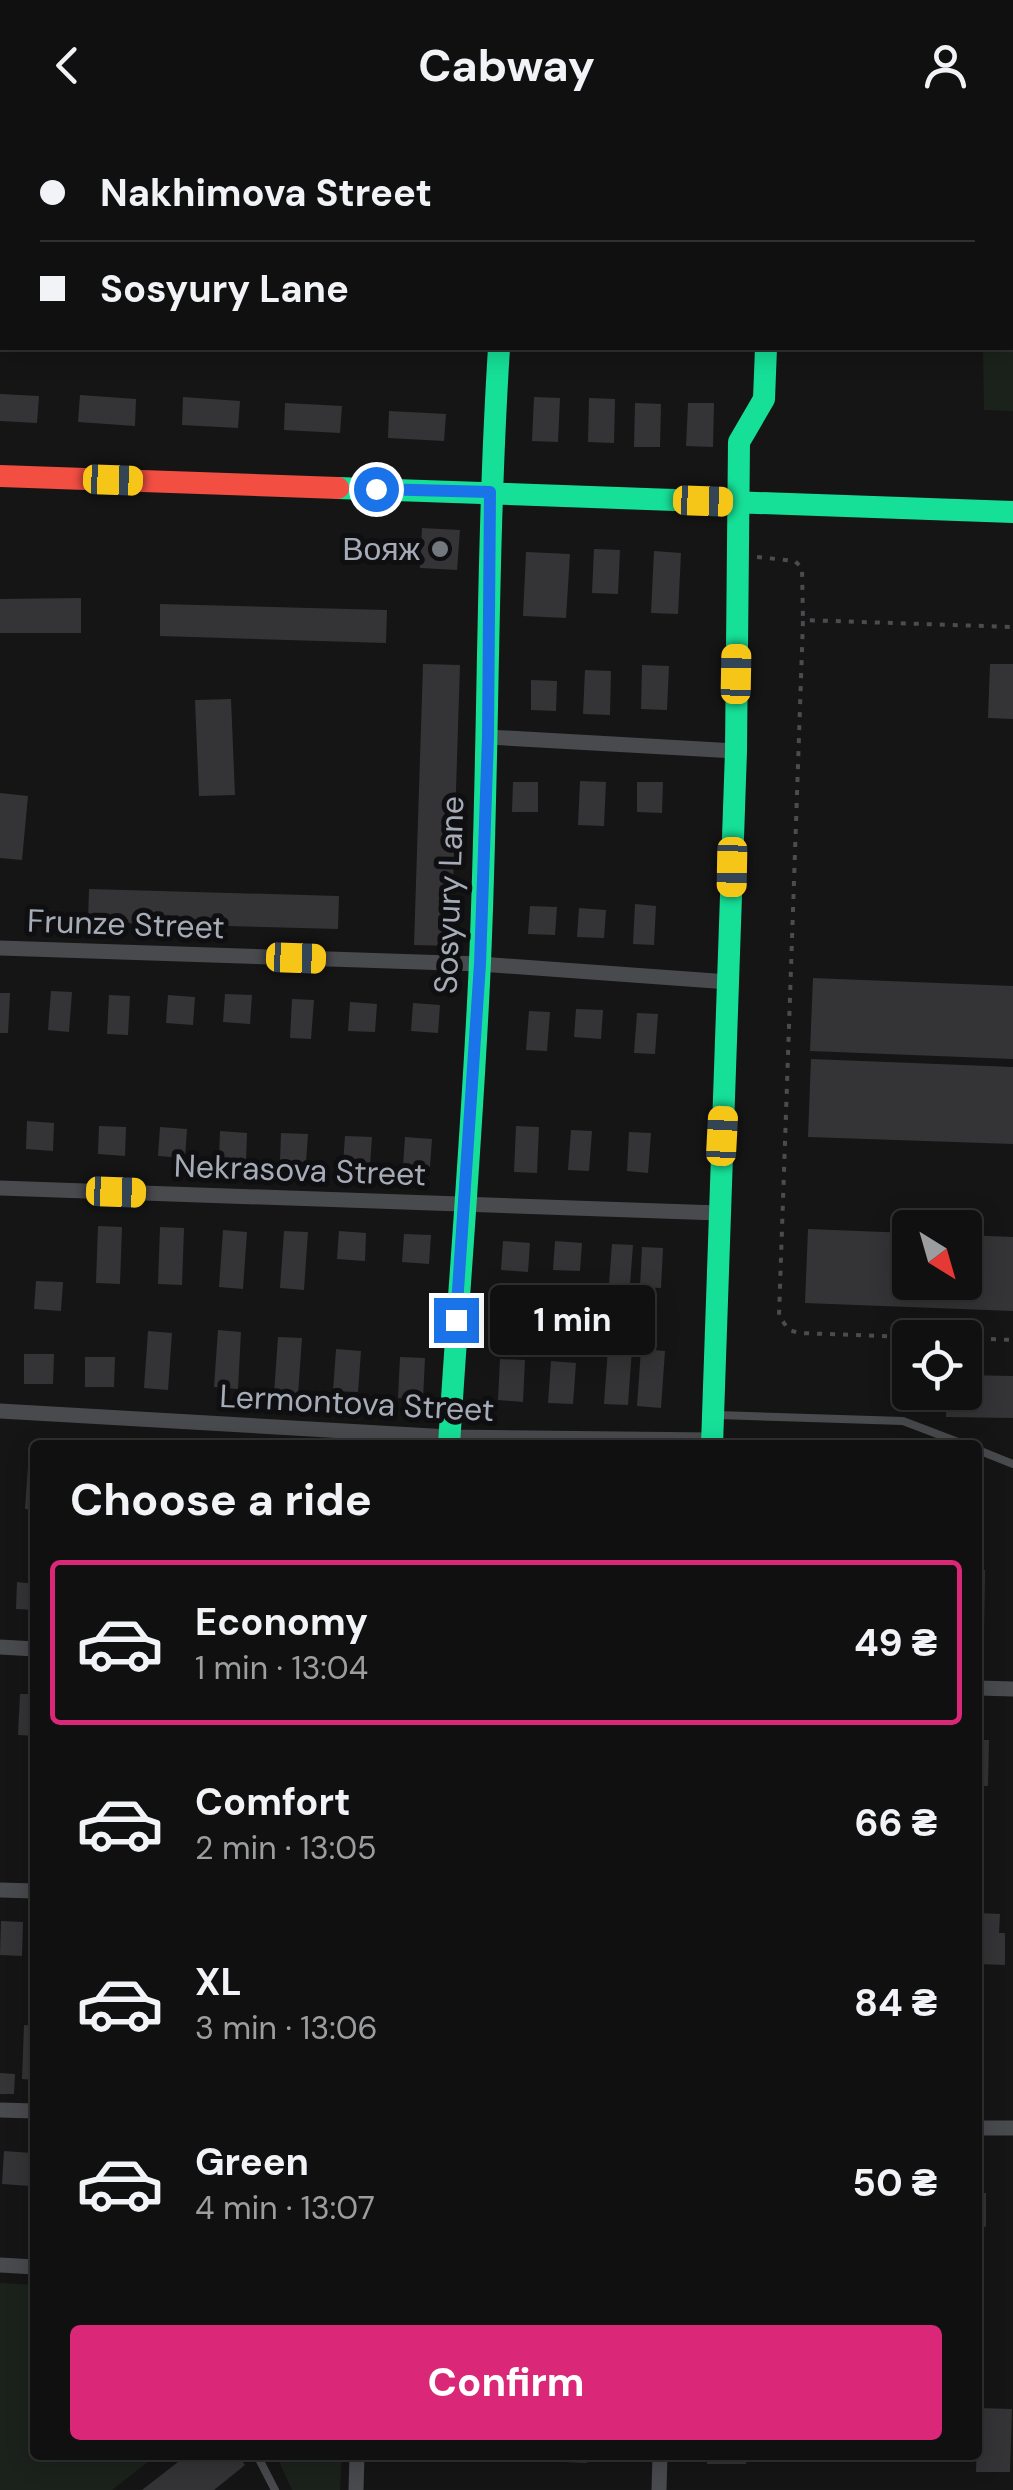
<!DOCTYPE html>
<meta charset="utf-8">
<style>
:root{--surface:#101010;--page:#1e1e1e;--text:#f1f3f6;--muted:#9c9d9f;--line:#303030;--accent:#db2777}
body{margin:0;font-family:"DM Sans",sans-serif;background:var(--page);color:var(--text);height:100vh;display:flex;flex-direction:column;font-size:38px;white-space:nowrap}
*{box-sizing:border-box;margin:0}
p{font-size:32px;color:var(--muted)}
.icon{flex:none;width:55px;height:55px;fill:none;stroke:currentColor;stroke-width:2;stroke-linecap:round;stroke-linejoin:round}
.map{position:relative;flex:1;overflow:hidden}
.panel{position:absolute;left:30px;top:1310px;width:952px;height:1020px;display:flex;flex-direction:column;background:var(--surface);border-radius:10px;box-shadow:0 5px 25px #0003,0 0 0 2px var(--line)}
.panel>*{flex:none}
.banner{position:absolute;left:0px;top:0px;width:1015px;height:220px;box-shadow:0 5px 25px #0003,0 0 0 2px var(--line);display:grid;align-content:center;height:220px;padding:0 40px;background:var(--surface)}
.needle{width:65px;rotate:143deg}
.buttons{position:absolute;left:892px;top:1080px;display:grid;gap:20px}
.buttons a{display:grid;place-items:center;width:90px;height:90px;border-radius:10px;background:var(--surface);box-shadow:0 5px 25px #0003,0 0 0 2px var(--line);font-size:50px}
.end{position:absolute;width:45px;height:45px;margin:-22px;border:12px solid #1a73e8;background:#fff;box-shadow:0 0 0 5px #fff}
.from{border-radius:50%}
.bubble{position:absolute;height:70px;border-radius:10px;background:var(--surface);box-shadow:0 5px 25px #0003,0 0 0 2px var(--line);font-size:32px;font-weight:700;line-height:70px;text-align:center}
.car{position:absolute;width:30px;height:60px;margin:-30px -15px;border-radius:12px;box-shadow:0 0 8px 2px #0007;background:linear-gradient(#f5c518 24%,#345 0 40%,#f5c518 0 76%,#345 0 86%,#f5c518 0)}
.banner b{display:flex;align-items:center;gap:35px;height:95px;font-size:38px}
.banner b+b{border-top:2px solid var(--line)}
.banner i{width:25px;height:25px;background:var(--text)}
ul{padding:0;list-style:none}
li{display:flex;align-items:center;gap:30px;height:165px;margin:0 20px 15px;padding:0 20px;border:5px solid transparent;border-radius:10px}
li div{flex:1}
li b{display:block;font-size:38px}
li em{font-style:normal;font-weight:700}
li.current{border-color:var(--accent)}
li>.icon{width:90px;height:90px;stroke-width:1.5}
h2{padding:0 40px;font-size:45px;line-height:120px}
.button{display:flex;gap:20px;margin-top:auto;padding:20px 40px}
.button a{flex:1;height:115px;border-radius:10px;background:var(--accent);color:#fff;font-size:40px;font-weight:700;line-height:115px;text-align:center}
header{display:flex;justify-content:space-between;align-items:center;height:130px;padding:0 40px;background:var(--surface);font-size:45px;font-weight:700}
.map>svg:first-child{display:block}
</style>
<header><svg class="icon" aria-label="back" viewBox="0 0 24 24"><path d="M15 5l-7 7 7 7"/></svg>Cabway<svg class="icon" aria-label="person" viewBox="0 0 24 24"><circle cx="12" cy="8" r="4"/><path d="M4 21q1-7 8-7t8 7"/></svg></header>
<div class="map">
<svg width="1013" height="2360" viewBox="0 0 1013 2360">
<rect width="100%" height="100%" fill="#151515"/>
<path fill="#1b221b" d="M871,0H1013V281L984,280L983,218H1012V2Z
M0,2153L35,2155V2325H157L112,2360H0Z
M276,2325H342L340,2360H292Z"/>
<path fill="#343436" d="M0,264L39,266L37,293L0,291Z
M80,265L136,269L135,296L78,292Z
M183,267L240,271L238,298L182,295Z
M534,267L560,268L558,312L532,311Z
M589,268L615,269L614,313L588,312Z
M285,273L342,276L340,303L284,300Z
M635,273L661,274L660,317H634Z
M688,273H714L713,317L686,316Z
M389,281L446,284L444,311L388,308Z
M422,398L460,400L457,440L420,438Z
M594,419L620,420L618,464L592,463Z
M654,421L681,423L678,484L651,483Z
M526,422L570,424L566,488L523,486Z
M81,468V503H0V469Z
M160,474L387,480L386,513L160,506Z
M423,534L460,535L451,816L414,815Z
M990,534H1013V589L988,588Z
M642,535L669,536L667,580L641,579Z
M585,540L611,541L610,585L583,584Z
M531,550L557,551L556,581L531,580Z
M231,569L235,665L199,666L195,570Z
M580,651L606,652L604,696L578,695Z
M513,652H538V682H512Z
M637,652H663L662,683L637,682Z
M0,663L28,666L22,730L0,728Z
M89,759L339,766L338,799L88,792Z
M635,774L656,776L654,815L633,814Z
M530,776L557,777L555,805L528,804Z
M579,778L606,780L604,808L577,807Z
M813,848L1013,856V929L810,921Z
M51,861L72,862L69,902L48,900Z
M0,863H10L8,903H0Z
M225,864L252,865L250,894L223,892Z
M109,865L130,866L128,905L107,904Z
M168,865L195,867L193,895L166,893Z
M292,869L314,870L311,909L290,908Z
M350,872L377,874L375,902L348,901Z
M413,873L440,875L438,903L411,901Z
M576,879L603,880L601,909L574,907Z
M529,881L550,882L547,921L526,920Z
M637,883L658,884L655,924L634,923Z
M811,929L1013,937V1014L808,1007Z
M27,991L54,993L53,1021L26,1019Z
M99,996L126,997L125,1026L98,1024Z
M516,996L539,997L537,1043L514,1042Z
M160,997L187,999L185,1028L158,1026Z
M571,1000L592,1001L589,1041L568,1040Z
M220,1001L247,1003L246,1031L219,1029Z
M629,1002L651,1003L648,1043L627,1041Z
M281,1003L308,1004L306,1032L280,1031Z
M345,1006L372,1007L370,1036L343,1034Z
M405,1007L432,1009L430,1037L403,1036Z
M98,1096L122,1097L120,1154L96,1153Z
M160,1097L184,1098L182,1155L158,1154Z
M808,1099L910,1103V1152H965V1105L1013,1107V1181L805,1173Z
M223,1100L247,1102L243,1159L219,1157Z
M284,1101L308,1102L304,1160L280,1158Z
M339,1101L366,1103L365,1131L337,1129Z
M404,1104L431,1105L429,1134L402,1132Z
M503,1111L530,1113L528,1142L501,1140Z
M555,1111L582,1113L580,1141L553,1140Z
M612,1114L633,1115L630,1155L609,1154Z
M642,1117L663,1118L661,1158L640,1157Z
M36,1151L63,1152L61,1181L34,1179Z
M218,1200L241,1202L238,1259L214,1257Z
M148,1201L172,1203L168,1260L144,1258Z
M278,1207L302,1208L298,1265L274,1264Z
M608,1217L632,1218L628,1275L604,1274Z
M336,1219L361,1221L358,1262L333,1261Z
M641,1219L665,1221L661,1278L637,1276Z
M24,1224H54L53,1254H24Z
M85,1227H115L114,1257H85Z
M400,1227L425,1228L423,1270L398,1268Z
M500,1229L525,1230L523,1272L498,1270Z
M551,1231L576,1233L573,1274L548,1273Z
M965,1245L1013,1246V1288L946,1287L947,1262H965Z
M29,1322L35,1323V1380L25,1379Z
M978,1440H985L984,1501H978Z
M17,1452L35,1454V1480L16,1479Z
M20,1564H35V1606L18,1605Z
M978,1610H989L988,1656H978Z
M30,1693L35,1694V1728L28,1727Z
M978,1783L1000,1784L999,1803H1005V1835L978,1834Z
M1,1791L23,1792L22,1826L0,1825Z
M24,1895L35,1896V1950L22,1949Z
M0,1943L15,1944L14,1964H0Z
M4,2021L32,2023L30,2056L2,2054Z
M978,2063H986V2097L978,2096Z
M978,2278L1012,2279L1010,2342H976Z
M187,2325H237L245,2335L214,2360H142Z
M565,2325H587V2333L565,2332Z
M707,2325H746V2334H707Z"/>
<g fill="none" stroke-linecap="round" stroke-linejoin="round">
<path stroke="#4b4c50" stroke-width="4" stroke-dasharray="5 8" stroke-linecap="butt" d="M806,2V0
M757,427L795,431L802,438L803,490
M939,1208L799,1203L789,1200L779,1186L803,490L1013,497
M965,1208L1013,1210"/>
<path stroke="#494a4e" stroke-width="8" d="M717,1285L903,1291L966,1315
M978,1320L1013,1334
M257,2325L275,2360"/>
<path stroke="#494a4e" stroke-width="15" d="M493,0L494,2
M0,32H2
M488,607L736,621
M0,818L480,834L729,852
M0,1058L719,1083
M0,1281L449,1307L712,1310
M0,1517L35,1519
M978,1558L1013,1559
M0,1760L35,1761
M0,1980L35,1981
M978,1998H1013
M0,2135L35,2137
M356,2360L357,2325
M659,2360L660,2325"/>
<path stroke="#16e098" stroke-width="22" d="M338,358L1013,382
M449,1315C459,1154 473,993 480,831C489,627 486,422 499,218
M712,1315L736,621L739,312L764,269L766,218"/>
<path stroke="#f24e42" stroke-width="22" d="M0,346L338,358"/>
</g>
<g fill="none" stroke-linecap="round" stroke-linejoin="round">
<path stroke="#1a73e8" stroke-width="12" d="M376,359L490,362L488,607L480,834L456,1190"/>
</g>
<circle fill="#73777e" stroke="#0f0f11" stroke-width="4" cx="440" cy="419" r="10"/>
<g text-anchor="middle" dominant-baseline="central" stroke-width="10" stroke-linejoin="round" paint-order="stroke">
<g font-size="32" fill="#a5acb7" stroke="#0f0f11" text-anchor="end">
<text x="420" y="419">Вояж</text>
</g>
<g font-size="32" fill="#a5acb7" stroke="#0f0f11">
<text transform="translate(449 765) rotate(-88)">Sosyury Lane</text>
<text transform="translate(126 794) rotate(2)">Frunze Street</text>
<text transform="translate(300 1040) rotate(2)">Nekrasova Street</text>
<text transform="translate(357 1273) rotate(3)">Lermontova Street</text>
</g>
</g>
</svg>
<div class="buttons">
<a><svg class="needle" viewBox="-14 -14 28 28"><path d="M0-13l5 13h-10z" fill="#e53935"/><path d="M0 13l5-13h-10z" fill="#9c9d9f"/></svg></a>
<a><svg class="icon" aria-label="locate" viewBox="0 0 24 24"><circle cx="12" cy="12" r="6"/><path d="M12 2v4M12 18v4M2 12h4M18 12h4"/></svg></a>
</div>
<i class="end from" style="left:376px;top:359px"></i>
<i class="end" style="left:456px;top:1190px"></i>
<div class="bubble" style="left:490px;top:1155px;width:165px">1 min</div>
<i class="car" style="left:113px;top:350px;rotate:92deg"></i>
<i class="car" style="left:703px;top:371px;rotate:92deg"></i>
<i class="car" style="left:736px;top:544px;rotate:1deg"></i>
<i class="car" style="left:732px;top:737px;rotate:181deg"></i>
<i class="car" style="left:296px;top:828px;rotate:92deg"></i>
<i class="car" style="left:722px;top:1006px;rotate:3deg"></i>
<i class="car" style="left:116px;top:1062px;rotate:92deg"></i>
<div class="banner">
<b><i class="from"></i>Nakhimova Street</b>
<b><i></i>Sosyury Lane</b>
</div>
<section class="panel">
<h2>Choose a ride</h2>
<ul>
<li class="current"><svg class="icon" aria-label="car" viewBox="0 0 24 24"><path d="M5 17H2v-5l4-1 3-4h7l3 4 3 1v5h-3M9 17h6M6 11h13"/><circle cx="7" cy="17" r="2"/><circle cx="17" cy="17" r="2"/></svg><div><b>Economy</b><p>1 min · 13:04</p></div><em>49 ₴</em></li>
<li><svg class="icon" aria-label="car" viewBox="0 0 24 24"><path d="M5 17H2v-5l4-1 3-4h7l3 4 3 1v5h-3M9 17h6M6 11h13"/><circle cx="7" cy="17" r="2"/><circle cx="17" cy="17" r="2"/></svg><div><b>Comfort</b><p>2 min · 13:05</p></div><em>66 ₴</em></li>
<li><svg class="icon" aria-label="car" viewBox="0 0 24 24"><path d="M5 17H2v-5l4-1 3-4h7l3 4 3 1v5h-3M9 17h6M6 11h13"/><circle cx="7" cy="17" r="2"/><circle cx="17" cy="17" r="2"/></svg><div><b>XL</b><p>3 min · 13:06</p></div><em>84 ₴</em></li>
<li><svg class="icon" aria-label="car" viewBox="0 0 24 24"><path d="M5 17H2v-5l4-1 3-4h7l3 4 3 1v5h-3M9 17h6M6 11h13"/><circle cx="7" cy="17" r="2"/><circle cx="17" cy="17" r="2"/></svg><div><b>Green</b><p>4 min · 13:07</p></div><em>50 ₴</em></li>
</ul>
<div class="button"><a>Confirm</a></div>
</section>
</div>
